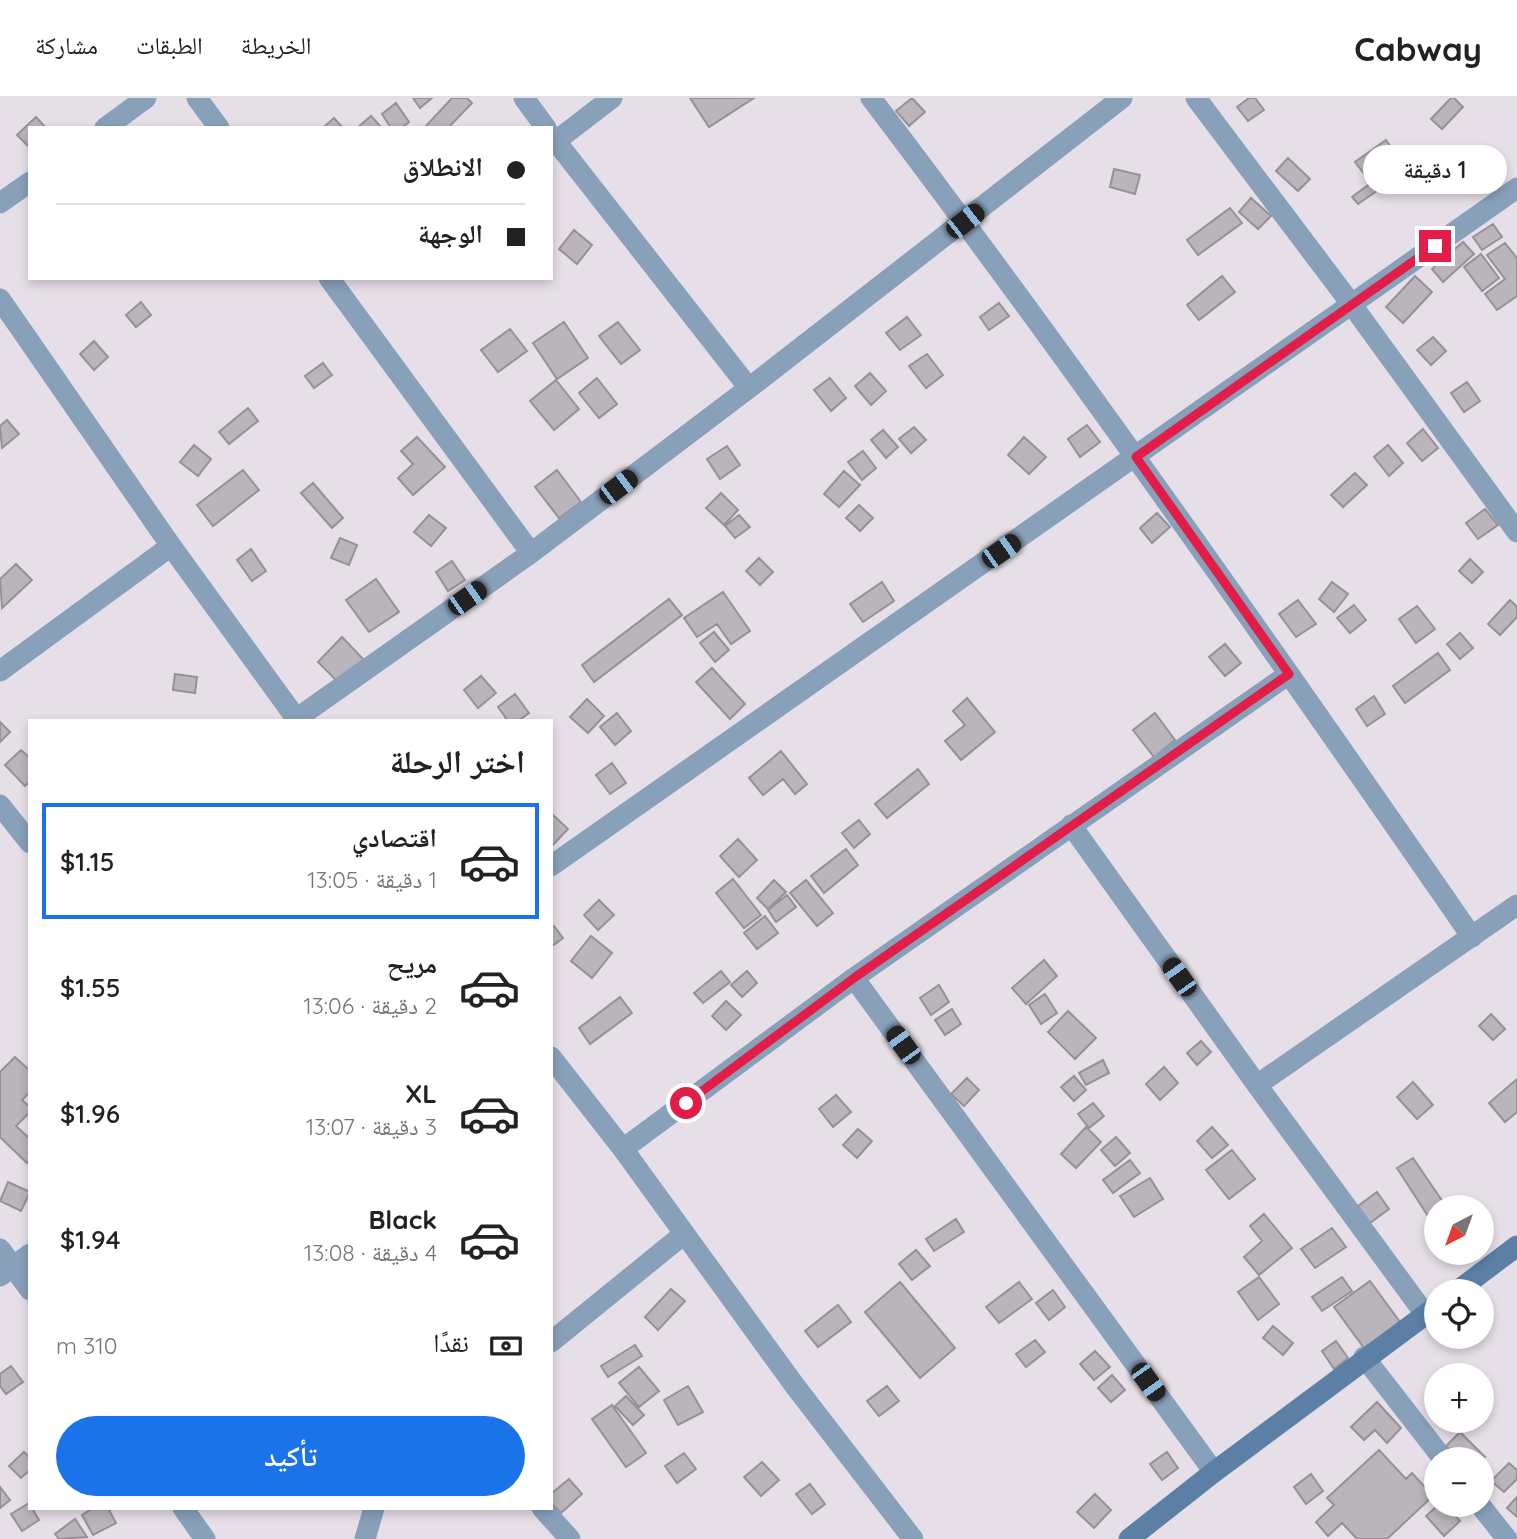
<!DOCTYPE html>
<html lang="ar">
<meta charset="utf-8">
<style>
:root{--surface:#fff;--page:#f6f6f6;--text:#222;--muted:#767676;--line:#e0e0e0;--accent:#1a73e8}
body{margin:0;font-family:Quicksand,"Noto Naskh Arabic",sans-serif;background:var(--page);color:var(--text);direction:rtl;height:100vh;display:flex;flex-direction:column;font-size:26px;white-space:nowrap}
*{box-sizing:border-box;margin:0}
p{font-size:23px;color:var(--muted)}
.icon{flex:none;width:38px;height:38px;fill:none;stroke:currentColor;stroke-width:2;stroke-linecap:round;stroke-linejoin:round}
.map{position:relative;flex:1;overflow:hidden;direction:ltr}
.panel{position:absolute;left:28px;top:621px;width:525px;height:791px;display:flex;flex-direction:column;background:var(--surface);border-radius:0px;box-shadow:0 4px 10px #0003;direction:rtl}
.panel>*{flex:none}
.top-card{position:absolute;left:28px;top:28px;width:525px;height:154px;border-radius:0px;box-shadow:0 4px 10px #0003;direction:rtl;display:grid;align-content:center;height:154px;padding:0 28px;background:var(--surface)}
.needle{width:46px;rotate:221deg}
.buttons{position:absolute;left:1424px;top:1097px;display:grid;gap:14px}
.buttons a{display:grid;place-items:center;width:70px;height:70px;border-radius:50%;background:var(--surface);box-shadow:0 4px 10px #0003;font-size:35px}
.end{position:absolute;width:32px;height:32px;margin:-16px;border:9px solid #e11d48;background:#fff;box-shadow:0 0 0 4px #fff}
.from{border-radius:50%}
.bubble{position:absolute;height:49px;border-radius:24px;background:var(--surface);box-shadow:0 4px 10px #0003;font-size:23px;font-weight:600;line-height:49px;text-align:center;direction:rtl}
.car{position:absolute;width:21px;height:42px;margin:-21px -10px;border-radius:9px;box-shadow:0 0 5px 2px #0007;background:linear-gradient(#222 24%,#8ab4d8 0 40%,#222 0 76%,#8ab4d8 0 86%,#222 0)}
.top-card b{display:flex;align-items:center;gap:24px;height:66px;font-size:26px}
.top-card b+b{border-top:2px solid var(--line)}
.top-card i{width:18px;height:18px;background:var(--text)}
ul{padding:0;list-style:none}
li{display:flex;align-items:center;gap:21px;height:116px;margin:0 14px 10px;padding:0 14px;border:4px solid transparent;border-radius:0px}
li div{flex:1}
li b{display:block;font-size:26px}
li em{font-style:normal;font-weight:600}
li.on{border-color:var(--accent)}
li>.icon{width:63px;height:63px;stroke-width:1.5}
h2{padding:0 28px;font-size:32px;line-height:84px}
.pay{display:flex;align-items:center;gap:18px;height:77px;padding:0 28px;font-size:26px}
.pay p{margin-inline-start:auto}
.primary-button{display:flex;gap:14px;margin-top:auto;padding:14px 28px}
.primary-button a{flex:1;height:80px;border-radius:42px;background:var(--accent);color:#fff;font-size:28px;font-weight:600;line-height:80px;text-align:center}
header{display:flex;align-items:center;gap:42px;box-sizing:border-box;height:98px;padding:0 35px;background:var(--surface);border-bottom:2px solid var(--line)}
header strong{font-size:33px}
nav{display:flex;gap:38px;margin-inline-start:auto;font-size:24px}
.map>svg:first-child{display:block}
</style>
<header>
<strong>Cabway</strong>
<nav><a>الخريطة</a><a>الطبقات</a><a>مشاركة</a></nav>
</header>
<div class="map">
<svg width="1517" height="1441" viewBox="0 0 1517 1441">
<rect width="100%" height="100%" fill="#e6dfe7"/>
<path fill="#bab4bb" stroke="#979098" stroke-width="2" d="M413,0H432L420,10Z
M452,0H467L472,5L448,30H427L426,28Z
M690,0H754L709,29Z
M912,0L925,14L909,28L896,13Z
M1249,0H1255L1264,12L1248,23L1237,9Z
M1451,0H1454L1463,9L1442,31L1431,21Z
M396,5L409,24L401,30H391L382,16Z
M371,18L382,30H357Z
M36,19L46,30H30V50L17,37Z
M334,20L343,30H323Z
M1386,42L1407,72L1358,106L1352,99L1371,85L1355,64Z
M1288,60L1310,81L1298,93L1276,73Z
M1114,71L1140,77L1135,96L1110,89Z
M1251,100L1271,118L1258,131L1239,114Z
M1230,110L1242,125L1198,157L1187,142Z
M1493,126L1502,139L1482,152L1473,139Z
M574,132L592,147L577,166L559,151Z
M1463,144L1474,156L1443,184L1432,171Z
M1505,145L1517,160V198L1497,212L1485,196L1505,181L1487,157Z
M1481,156L1499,180L1482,193L1464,169Z
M1222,178L1235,194L1199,222L1187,207Z
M1415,178L1432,194L1403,225L1386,209Z
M141,204L151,217L136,229L126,217Z
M999,205L1009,218L989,232L980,219Z
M907,219L921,237L900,252L886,235Z
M564,224L588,260L557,281L533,245Z
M618,224L640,252L621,266L599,238Z
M510,231L527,253L498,274L481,252Z
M1433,239L1446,253L1431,267L1417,252Z
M94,243L108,259L94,272L80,256Z
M927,256L943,277L926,290L909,268Z
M323,265L332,277L314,290L305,278Z
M870,275L886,293L871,307L855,288Z
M597,280L617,306L599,320L579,295Z
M830,280L846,300L831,313L814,292Z
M556,282L579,311L554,332L530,303Z
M1467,284L1480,303L1464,314L1451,295Z
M248,310L258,323L229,346L219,334Z
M7,322L19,336L2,350L0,328Z
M1087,327L1100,344L1080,359L1068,341Z
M914,329L926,342L911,355L899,341Z
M1423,331L1438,350L1422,363L1407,345Z
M883,332L898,349L886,360L871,342Z
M417,339L445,369L413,397L398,380L413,366L401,353Z
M1024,339L1046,359L1029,376L1008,357Z
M194,347L211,361L198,378L180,364Z
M1388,347L1403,365L1389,378L1374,359Z
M727,348L740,367L720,381L707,361Z
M863,353L876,370L862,382L848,364Z
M243,372L259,392L213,428L197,407Z
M557,372L581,404L559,420L535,389Z
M844,373L860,387L839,409L824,396Z
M1355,375L1367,387L1343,409L1331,397Z
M313,385L343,420L332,430L301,395Z
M721,395L738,412L724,427L706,410Z
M859,407L873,420L860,433L846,420Z
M1485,411L1498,427L1478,441L1466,425Z
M1157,415L1170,429L1152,445L1140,430Z
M429,417L446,430L431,448L414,434Z
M739,417L750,429L735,440L725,428Z
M340,440L357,447L349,467L331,460Z
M251,451L266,473L252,483L237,462Z
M759,460L773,474L760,487L746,473Z
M1470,461L1483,474L1472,485L1459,473Z
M452,463L465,482L448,493L436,474Z
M16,466L32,482L2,510L0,481Z
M376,481L399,514L369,534L346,502Z
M882,484L894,503L863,524L850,506Z
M1332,484L1348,496L1334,514L1319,501Z
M723,494L750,533L731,546L717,526L697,539L684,520Z
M669,501L682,517L594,584L582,567Z
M1298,502L1316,526L1296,539L1279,516Z
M1510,502L1517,509V519L1500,537L1488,526Z
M1354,507L1366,522L1350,535L1337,520Z
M1417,508L1435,531L1416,545L1399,521Z
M714,534L729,552L715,564L700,545Z
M1460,535L1473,550L1460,561L1447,546Z
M342,539L365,563L341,587L318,564Z
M1225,546L1241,565L1225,578L1209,559Z
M1438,555L1450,572L1405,605L1393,588Z
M712,570L745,606L730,621L696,584Z
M175,576L197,579L195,595L173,592Z
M481,578L496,595L478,610L464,592Z
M515,596L529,615L518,623H508L498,609Z
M1374,598L1385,616L1367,628L1356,611Z
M967,600L995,634L961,662L945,643L965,627L953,613Z
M587,601L604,618L588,635L570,619Z
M617,615L631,633L615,647L600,629Z
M1155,615L1175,642L1154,659L1133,632Z
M0,624L10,634L0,644Z
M21,652L30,660V683L25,688L5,667Z
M781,653L807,686L795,696L783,681L763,697L749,680Z
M612,665L626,685L610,696L596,677Z
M918,671L929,686L887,720L875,706Z
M551,715L568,731L551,749Z
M859,722L870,736L854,750L842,735Z
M738,741L757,762L739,779L720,758Z
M846,751L858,767L824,795L811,778Z
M733,781L761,817L744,830L716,795Z
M774,782L786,794L768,811L757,800Z
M806,782L833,815L817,828L790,795Z
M787,797L796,809L776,824L768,812Z
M599,802L614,817L598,832L584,817Z
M765,818L778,835L757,851L744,835Z
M554,828L563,840L551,849V830Z
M591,838L612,855L592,880L571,863Z
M1044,862L1057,878L1026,906L1012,890Z
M721,873L730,884L703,905L694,895Z
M747,873L757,885L742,899L731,887Z
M939,887L949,904L931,917L920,900Z
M1045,896L1057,915L1041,926L1029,907Z
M620,899L632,915L590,946L579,930Z
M726,903L741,917L726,932L712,918Z
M952,911L961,926L945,937L935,922Z
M1068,913L1096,940L1075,961L1048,934Z
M1491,916L1505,931L1493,942L1479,928Z
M1201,943L1211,954L1197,967L1187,955Z
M15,959L30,973V994L22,1002L30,1009V1014L16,1028L30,1041V1062L27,1065L0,1039V974Z
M1103,962L1109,975L1086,987L1079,975Z
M1164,969L1178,985L1160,1002L1146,986Z
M1074,978L1086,992L1074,1003L1061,989Z
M967,980L979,992L964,1008L951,996Z
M1517,981V1014L1505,1024L1489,1005Z
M1413,984L1433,1007L1417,1021L1397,999Z
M836,997L851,1014L833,1029L819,1011Z
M1093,1005L1104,1018L1089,1030L1078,1016Z
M1086,1029L1101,1044L1076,1070L1061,1056Z
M1212,1029L1228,1047L1212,1060L1197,1043Z
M858,1031L872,1043L857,1060L843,1047Z
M1116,1039L1130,1055L1115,1068L1101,1052Z
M1232,1052L1255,1081L1229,1101L1206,1072Z
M1413,1060L1445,1107L1437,1110V1112L1428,1118L1397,1070Z
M1130,1062L1140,1075L1113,1095L1103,1082Z
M1150,1080L1163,1101L1134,1119L1120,1098Z
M8,1084L30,1094L21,1113L0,1103Z
M1377,1094L1389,1111L1370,1125L1358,1108Z
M1264,1116L1292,1150L1259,1177L1244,1159L1262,1143L1250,1128Z
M956,1121L964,1134L934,1153L926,1141Z
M1332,1130L1346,1149L1315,1170L1301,1151Z
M916,1152L930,1168L912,1182L899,1166Z
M1259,1179L1279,1206L1258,1222L1238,1194Z
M1342,1179L1352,1193L1322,1213L1312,1199Z
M1370,1183L1400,1224L1364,1250L1334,1209Z
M900,1184L955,1250L920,1280L865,1214Z
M1019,1184L1032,1201L999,1225L986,1209Z
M671,1191L685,1203L658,1232L645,1219Z
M1053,1192L1065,1209L1049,1222L1036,1205Z
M838,1207L851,1224L818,1249L805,1233Z
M1273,1228L1293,1245L1283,1257L1263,1240Z
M1035,1242L1045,1254L1026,1269L1016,1256Z
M1336,1243L1348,1260L1334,1271L1322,1253Z
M635,1247L642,1258L608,1279L601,1268Z
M1095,1253L1110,1269L1094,1282L1080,1266Z
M11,1268L23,1284L6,1296L0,1288V1276Z
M639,1269L659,1293L639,1309L619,1285Z
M1112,1277L1125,1292L1111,1304L1098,1290Z
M688,1288L703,1314L678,1327L664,1302Z
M887,1288L899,1303L879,1318L867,1303Z
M626,1298L644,1317L633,1327L615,1308Z
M1377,1304L1401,1330L1387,1345L1375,1332L1364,1342L1351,1329Z
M612,1307L646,1355L626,1369L592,1321Z
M1460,1334L1485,1359L1482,1362H1460L1446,1348Z
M1379,1352L1406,1381L1412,1375L1433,1398L1387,1441H1357L1342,1425L1328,1438L1316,1424L1334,1407L1327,1400Z
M24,1354L30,1360V1372L21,1380L9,1368Z
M1167,1354L1178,1370L1162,1382L1150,1366Z
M684,1355L696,1371L677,1385L665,1368Z
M762,1364L779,1382L761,1398L744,1379Z
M1509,1365L1517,1372V1381L1504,1394L1491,1383Z
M1311,1376L1323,1393L1306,1406L1294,1389Z
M569,1381L582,1396L561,1415L551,1405V1396Z
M810,1386L825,1406L812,1416L796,1396Z
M0,1389L10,1402L0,1410Z
M1095,1396L1111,1412L1094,1430L1077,1414Z
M1517,1399V1419L1507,1410Z
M29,1405L30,1410H32L39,1422L22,1433L11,1416Z
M1438,1407H1446L1460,1423L1444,1438L1426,1418Z
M93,1410H108L116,1425L93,1437L82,1417Z
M75,1421L87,1439L59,1441L55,1436Z"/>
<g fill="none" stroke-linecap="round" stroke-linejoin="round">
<path stroke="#88a0ba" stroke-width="21" d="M197,0L219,30
M524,0L546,30
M871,0C1079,274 1276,556 1472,839
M1196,0L1352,207L1517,434
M105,30L146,0
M551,37L749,290
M556,43L612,0
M0,105L30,84
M329,180L531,455
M0,201L171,448L298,623
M0,573L171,448
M296,621L531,455L749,290L1122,0
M0,707L30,745
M1071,727L1257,987L1425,1216
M551,768L1517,90
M854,880L1214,1374
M551,959L623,1051L795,1288L913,1441
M1257,987L1517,807
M623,1051L854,880L1289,576
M0,1151L30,1192
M0,1178L30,1156
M551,1244L684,1136
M1364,1259L1444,1362
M1480,1407L1507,1441
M183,1410L205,1441
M542,1410L570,1441
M365,1441L374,1410"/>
<path stroke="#5c7fa6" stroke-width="21" d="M1456,1194L1517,1148
M1129,1441L1214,1374L1437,1208"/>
</g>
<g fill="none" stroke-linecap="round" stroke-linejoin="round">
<path stroke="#e11d48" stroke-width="9" d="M686,1005L854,880L1289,576L1136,359L1435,148"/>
</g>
</svg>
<div class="buttons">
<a><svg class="needle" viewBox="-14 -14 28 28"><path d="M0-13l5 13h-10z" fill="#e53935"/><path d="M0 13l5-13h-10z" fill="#767676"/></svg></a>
<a><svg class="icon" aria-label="locate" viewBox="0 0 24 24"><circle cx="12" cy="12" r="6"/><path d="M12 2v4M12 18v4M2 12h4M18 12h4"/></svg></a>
<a>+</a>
<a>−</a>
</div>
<i class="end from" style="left:686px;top:1005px"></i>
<i class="end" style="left:1435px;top:148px"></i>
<div class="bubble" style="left:1363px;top:47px;width:144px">1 دقيقة</div>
<i class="car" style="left:965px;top:123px;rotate:52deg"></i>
<i class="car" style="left:618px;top:389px;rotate:53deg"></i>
<i class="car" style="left:1001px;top:453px;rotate:55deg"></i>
<i class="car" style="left:467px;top:500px;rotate:55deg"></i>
<i class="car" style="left:1179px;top:879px;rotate:325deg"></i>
<i class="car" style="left:903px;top:947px;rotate:324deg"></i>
<i class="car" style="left:1148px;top:1284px;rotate:144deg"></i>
<div class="top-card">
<b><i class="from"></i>الانطلاق</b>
<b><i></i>الوجهة</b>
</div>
<section class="panel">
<h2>اختر الرحلة</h2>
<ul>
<li class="on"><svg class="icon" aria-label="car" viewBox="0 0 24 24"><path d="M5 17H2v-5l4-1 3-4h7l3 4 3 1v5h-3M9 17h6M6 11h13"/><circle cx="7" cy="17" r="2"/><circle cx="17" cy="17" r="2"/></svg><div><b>اقتصادي</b><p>1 دقيقة · 13:05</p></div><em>$1.15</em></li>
<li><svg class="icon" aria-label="car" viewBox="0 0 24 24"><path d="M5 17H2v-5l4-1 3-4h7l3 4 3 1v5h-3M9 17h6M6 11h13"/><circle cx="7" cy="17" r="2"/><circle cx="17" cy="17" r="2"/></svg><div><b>مريح</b><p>2 دقيقة · 13:06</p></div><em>$1.55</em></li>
<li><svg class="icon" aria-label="car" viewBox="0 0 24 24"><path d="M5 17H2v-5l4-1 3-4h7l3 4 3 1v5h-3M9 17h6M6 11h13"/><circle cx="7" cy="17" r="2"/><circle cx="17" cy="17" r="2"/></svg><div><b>XL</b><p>3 دقيقة · 13:07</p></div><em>$1.96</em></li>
<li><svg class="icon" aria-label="car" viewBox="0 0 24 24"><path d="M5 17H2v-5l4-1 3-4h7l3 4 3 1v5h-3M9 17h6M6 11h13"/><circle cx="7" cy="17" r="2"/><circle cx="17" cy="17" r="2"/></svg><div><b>Black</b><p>4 دقيقة · 13:08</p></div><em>$1.94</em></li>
</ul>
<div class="pay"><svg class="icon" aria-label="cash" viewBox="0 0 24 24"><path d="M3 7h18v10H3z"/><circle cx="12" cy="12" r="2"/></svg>نقدًا<p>310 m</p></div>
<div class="primary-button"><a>تأكيد</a></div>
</section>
</div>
